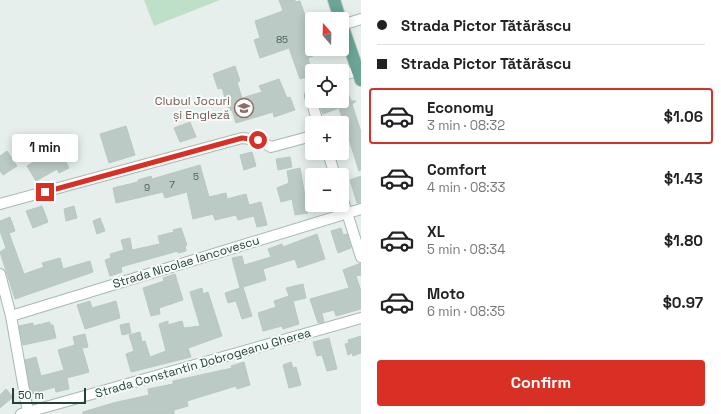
<!DOCTYPE html>
<meta charset="utf-8">
<style>
:root{--surface:#fff;--page:#f6f6f6;--text:#222;--muted:#767676;--line:#e0e0e0;--accent:#d93025}
body{margin:0;font-family:"Space Grotesk",sans-serif;background:var(--page);color:var(--text);height:100vh;display:flex;flex-direction:column;font-size:15px;white-space:nowrap}
*{box-sizing:border-box;margin:0}
p{font-size:13px;color:var(--muted)}
.icon{flex:none;width:22px;height:22px;fill:none;stroke:currentColor;stroke-width:2;stroke-linecap:round;stroke-linejoin:round}
.map{position:relative;flex:1;overflow:hidden}
.drawer{display:flex;flex-direction:column;background:var(--surface);width:360px}
.drawer>*{flex:none}
.top-card{display:grid;align-content:center;height:88px;padding:0 16px;background:var(--surface)}
.needle{width:26px;rotate:340deg}
.tools{position:absolute;left:305px;top:12px;display:grid;gap:8px}
.tools a{display:grid;place-items:center;width:44px;height:44px;border-radius:4px;background:var(--surface);box-shadow:0 2px 10px #0003;font-size:20px}
.scale{position:absolute;left:12px;bottom:10px;width:74px;box-sizing:border-box;padding-left:4px;border:2px solid #24423a;border-top:0;font-size:11px;line-height:14px;white-space:nowrap;color:#24423a;-webkit-text-stroke:3px #f7fbf9;paint-order:stroke}
.end{position:absolute;width:18px;height:18px;margin:-9px;border:5px solid #d93025;background:#fff;box-shadow:0 0 0 2px #fff}
.from{border-radius:50%}
.bubble{position:absolute;height:28px;border-radius:4px;background:var(--surface);box-shadow:0 2px 10px #0003;font-size:13px;font-weight:600;line-height:28px;text-align:center}
.top-card b{display:flex;align-items:center;gap:14px;height:38px;font-size:15px}
.top-card b+b{border-top:1px solid var(--line)}
.top-card i{width:10px;height:10px;background:var(--text)}
ul{padding:0;list-style:none}
li{display:flex;align-items:center;gap:12px;height:56px;margin:0 8px 6px;padding:0 8px;border:2px solid transparent;border-radius:4px}
li div{flex:1}
li b{display:block;font-size:15px}
li em{font-style:normal;font-weight:600}
li.current{border-color:var(--accent)}
li>.icon{width:36px;height:36px;stroke-width:1.5}
.cta{display:flex;gap:8px;margin-top:auto;padding:8px 16px}
.cta a{flex:1;height:46px;border-radius:4px;background:var(--accent);color:#fff;font-size:16px;font-weight:600;line-height:46px;text-align:center}
main{display:flex;flex:1;min-height:0}
.map>svg:first-child{display:block}
</style>
<main>
<div class="map">
<svg width="361" height="414" viewBox="0 0 361 414">
<rect width="100%" height="100%" fill="#e6efeb"/>
<path fill="#bfe0c8" d="M144,0H220L154,26Z"/>
<path fill="#bbcac4" stroke="#b8c9c2" d="M279,0H295V2L300,1L309,27L304,29L313,56L308,58L312,75L300,79L289,48L260,58L254,40L260,38L255,21L283,11Z
M235,66L240,81L237,82L242,98L262,92L259,86L279,79L287,98L290,97L295,110L274,117L273,112L236,123L232,110L229,111L222,88L218,89L213,74Z
M342,82H344L351,101H356L352,104L361,132V170L359,171L339,108L323,114L318,101H342Z
M190,122L196,137L180,142L174,128Z
M126,126L135,155L109,163L100,134Z
M57,144L69,168L59,173L57,169L36,181L27,166L49,153L47,149Z
M7,151L17,166L3,175L0,171V156Z
M252,152L256,166L244,170L240,155Z
M290,157L292,167L278,170L276,159Z
M200,165L209,197L226,193L227,199L246,194L249,205L261,202L267,225L257,227L254,216L238,220L236,215L215,220L213,214L193,219L187,192L165,198L163,192L116,203L113,188L138,182V180L151,176L152,179Z
M300,168L308,213L295,215L292,199L281,202L277,188L289,183L287,171Z
M361,176V203H357L350,180Z
M42,206L48,222L33,228L26,211Z
M74,206L77,218L66,221L64,209Z
M10,217L15,231L9,233L24,274L44,267L42,263L60,258L63,269L90,261L93,272L15,299L0,252L6,248L0,231V221Z
M100,218L105,231L97,234L93,221Z
M181,228L187,245L185,246L186,251L178,253V251L124,266L121,267L122,272L110,276L105,260L111,258L110,254L124,250L121,240L130,238L132,250L160,244L158,236L174,232L173,230Z
M341,228L343,235L347,234L351,248L338,253L331,231Z
M317,234L325,259L298,268L295,259L263,269L266,280L243,287L252,316L242,319L236,301L228,303L225,293L240,288L232,258L242,256L244,265L271,257L268,249L282,244L283,247Z
M361,263V275L356,276L361,291V309L336,316L334,310L322,313L324,322L318,323L310,299L349,288L343,270Z
M175,274L183,300L159,308L160,314L151,316L143,288L164,281L163,278Z
M303,284L306,298L293,301L299,324L283,329L282,326L263,331L258,313L276,307L274,301L289,296L286,288Z
M202,288L203,294L208,292L222,336L188,348L191,357L131,372L126,354L134,351L129,335L140,332L142,342L145,341L150,357L166,351L159,324L168,321V325L182,321L184,328L200,326L190,292Z
M90,301L92,308L116,301L120,318L85,329L77,305Z
M50,322V325H53L56,338L23,345L19,326L33,323V326Z
M129,323L131,333L122,335L120,325Z
M85,334L88,347L82,348L89,372L67,378L69,389L56,392L55,387L31,394L25,360L36,357L41,376L64,370L58,350L75,345L73,337Z
M361,336V353L353,356L352,353L348,355L345,344L349,343L348,340Z
M329,338L337,369L327,371L322,355L317,356L313,342Z
M244,362L250,385L237,389L236,386L187,401L188,406L174,410V414H83V412L113,403L149,395L148,389L173,384V381L232,368L231,366Z
M291,362L293,368L296,367L301,385L289,388L283,365Z
M6,389L13,397L0,408V395Z"/>
<g fill="none" stroke-linecap="round" stroke-linejoin="round">
<g stroke="#a8b8b2" stroke-width="12">
<path id="minor" d="M342,25L361,19
M342,76L358,70
M312,89L310,96L318,123
M328,153L335,175
M342,197L361,257
M0,204L242,138L258,140L271,147L312,136
M0,274L11,316L28,412
M11,316L361,209
M21,414L361,318"/>
</g>
<g stroke="#c2cac8" stroke-width="14">
<path id="major" d="M334,0L340,19
M342,25L361,80"/>
</g>
<use href="#minor" stroke="#fff" stroke-width="10"/>
<use href="#major" stroke="#6aa596" stroke-width="12"/>
</g>
<g fill="none" stroke-linecap="round" stroke-linejoin="round">
<path stroke="#d93025" stroke-width="5" d="M45,192L242,138L258,140"/>
</g>
<defs>
<g id="school-ring" transform="scale(1)"><circle r="9.5" fill="#f7fbf9" stroke="#8d6e63" stroke-width="1.5"/><path d="M0-5L7-2L0 1L-7-2ZM-4 1L0 2.5L4 1V4Q0 6-4 4Z" fill="#8d6e63"/></g>
</defs>
<g fill-rule="evenodd">
<use href="#school-ring" x="244" y="108"/>
</g>
<g text-anchor="middle" dominant-baseline="central" stroke-width="4" stroke-linejoin="round" paint-order="stroke">
<g font-size="10" fill="#4a645c">
<text x="282" y="39">85</text>
<text x="196" y="176">5</text>
<text x="172" y="184">7</text>
<text x="147" y="187">9</text>
</g>
<g font-size="12" fill="#785e54" stroke="#f7fbf9" text-anchor="end">
<text x="230" y="101">Clubul Jocuri<tspan x="230" dy="14">și Engleză</tspan></text>
</g>
<g font-size="12" fill="#24423a" stroke="#f7fbf9">
<text transform="translate(186 262) rotate(-17)">Strada Nicolae Iancovescu</text>
<text transform="translate(203 363) rotate(-16)">Strada Constantin Dobrogeanu Gherea</text>
</g>
</g>
</svg>
<div class="tools">
<a><svg class="needle" viewBox="-14 -14 28 28"><path d="M0-13l5 13h-10z" fill="#e53935"/><path d="M0 13l5-13h-10z" fill="#767676"/></svg></a>
<a><svg class="icon" aria-label="locate" viewBox="0 0 24 24"><circle cx="12" cy="12" r="6"/><path d="M12 2v4M12 18v4M2 12h4M18 12h4"/></svg></a>
<a>+</a>
<a>−</a>
</div>
<div class="scale">50 m</div>
<i class="end from" style="left:258px;top:140px"></i>
<i class="end" style="left:45px;top:192px"></i>
<div class="bubble" style="left:12px;top:134px;width:66px">1 min</div>
</div>
<section class="drawer">
<div class="top-card">
<b><i class="from"></i>Strada Pictor Tătărăscu</b>
<b><i></i>Strada Pictor Tătărăscu</b>
</div>
<ul>
<li class="current"><svg class="icon" aria-label="car" viewBox="0 0 24 24"><path d="M5 17H2v-5l4-1 3-4h7l3 4 3 1v5h-3M9 17h6M6 11h13"/><circle cx="7" cy="17" r="2"/><circle cx="17" cy="17" r="2"/></svg><div><b>Economy</b><p>3 min · 08:32</p></div><em>$1.06</em></li>
<li><svg class="icon" aria-label="car" viewBox="0 0 24 24"><path d="M5 17H2v-5l4-1 3-4h7l3 4 3 1v5h-3M9 17h6M6 11h13"/><circle cx="7" cy="17" r="2"/><circle cx="17" cy="17" r="2"/></svg><div><b>Comfort</b><p>4 min · 08:33</p></div><em>$1.43</em></li>
<li><svg class="icon" aria-label="car" viewBox="0 0 24 24"><path d="M5 17H2v-5l4-1 3-4h7l3 4 3 1v5h-3M9 17h6M6 11h13"/><circle cx="7" cy="17" r="2"/><circle cx="17" cy="17" r="2"/></svg><div><b>XL</b><p>5 min · 08:34</p></div><em>$1.80</em></li>
<li><svg class="icon" aria-label="car" viewBox="0 0 24 24"><path d="M5 17H2v-5l4-1 3-4h7l3 4 3 1v5h-3M9 17h6M6 11h13"/><circle cx="7" cy="17" r="2"/><circle cx="17" cy="17" r="2"/></svg><div><b>Moto</b><p>6 min · 08:35</p></div><em>$0.97</em></li>
</ul>
<div class="cta"><a>Confirm</a></div>
</section>
</main>
